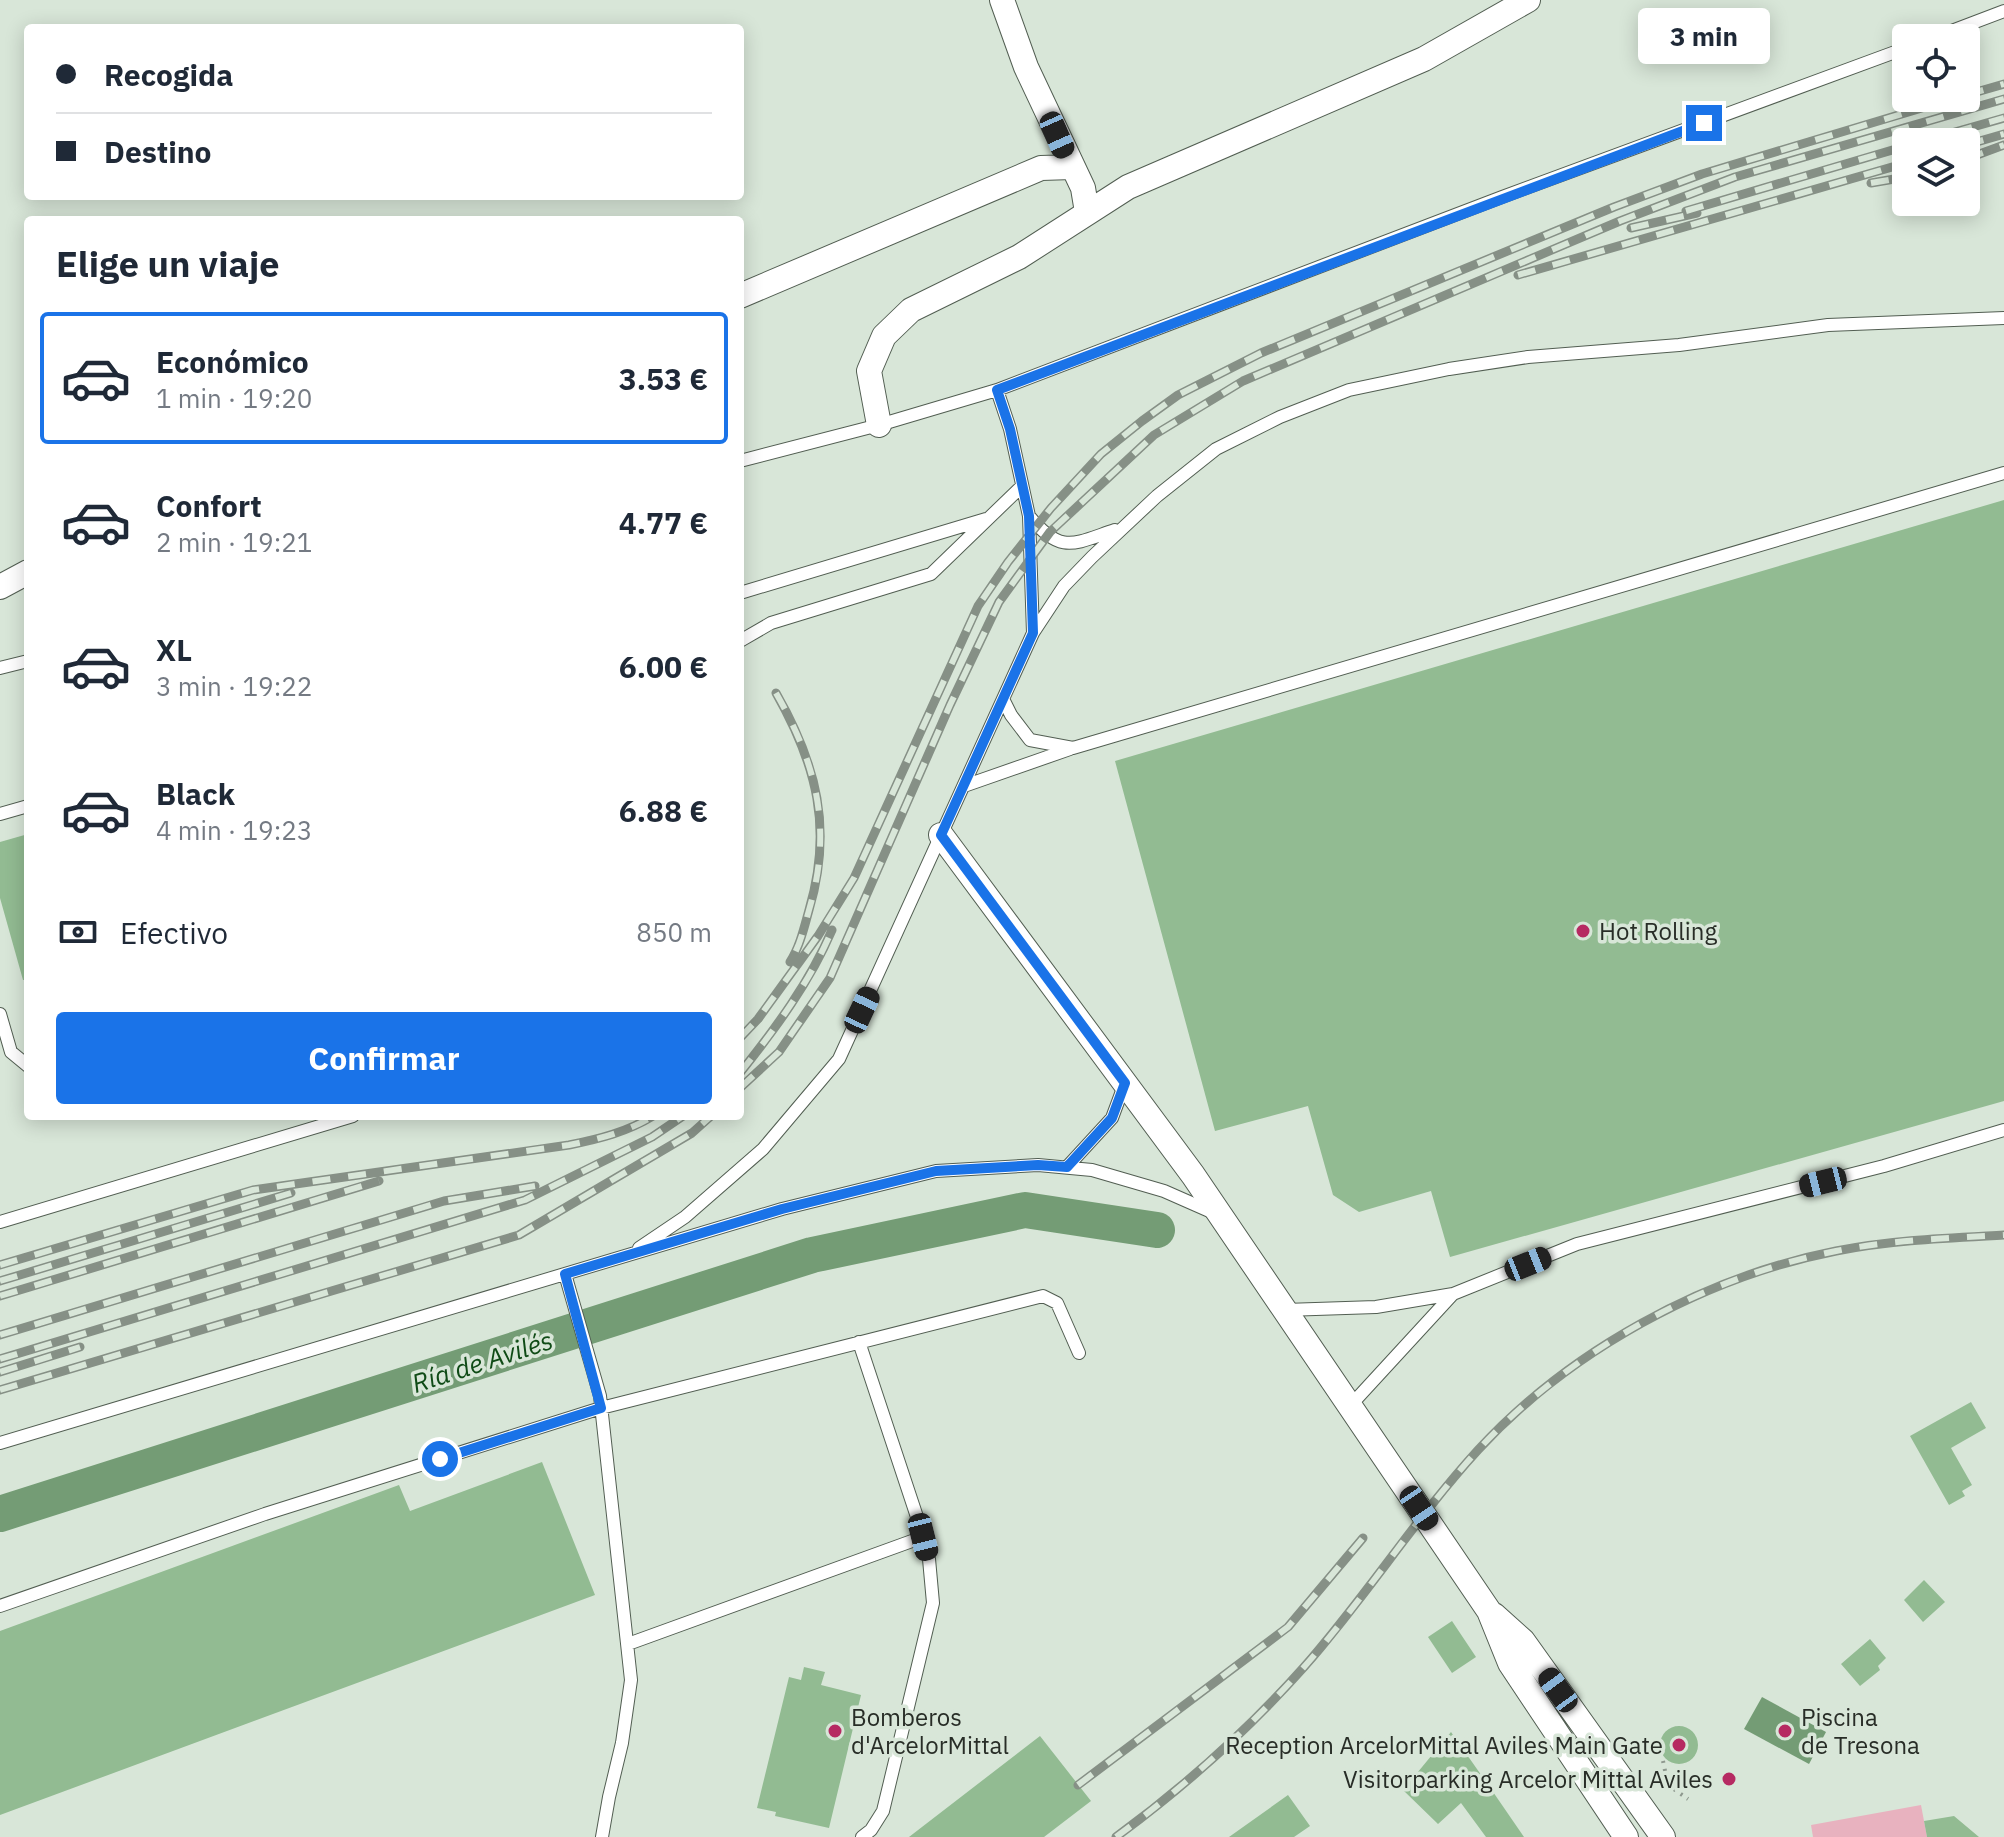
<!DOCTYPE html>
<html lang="es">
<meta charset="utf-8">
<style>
:root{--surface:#fff;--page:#f2f2f3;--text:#1f2937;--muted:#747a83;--line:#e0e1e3;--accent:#1a73e8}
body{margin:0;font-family:"IBM Plex Sans",sans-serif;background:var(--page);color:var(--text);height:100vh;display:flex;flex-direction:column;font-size:30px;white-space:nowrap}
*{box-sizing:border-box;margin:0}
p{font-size:26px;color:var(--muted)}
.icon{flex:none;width:44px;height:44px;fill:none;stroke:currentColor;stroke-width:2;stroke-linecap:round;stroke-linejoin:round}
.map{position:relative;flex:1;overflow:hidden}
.side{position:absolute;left:24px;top:216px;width:720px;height:904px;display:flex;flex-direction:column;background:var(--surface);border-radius:8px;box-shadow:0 4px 20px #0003}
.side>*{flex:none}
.hud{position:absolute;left:24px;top:24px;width:720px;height:176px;border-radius:8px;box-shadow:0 4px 20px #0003;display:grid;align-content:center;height:176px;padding:0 32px;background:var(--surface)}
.buttons{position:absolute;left:1892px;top:24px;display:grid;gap:16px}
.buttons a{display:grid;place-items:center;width:88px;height:88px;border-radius:8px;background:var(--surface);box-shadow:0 4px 20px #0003;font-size:40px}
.end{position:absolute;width:36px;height:36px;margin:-18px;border:10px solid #1a73e8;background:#fff;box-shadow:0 0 0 4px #fff}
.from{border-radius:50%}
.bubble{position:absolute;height:56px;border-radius:8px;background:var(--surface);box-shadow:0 4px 20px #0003;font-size:26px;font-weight:700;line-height:56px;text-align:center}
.car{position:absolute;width:24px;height:48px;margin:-24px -12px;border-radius:10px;box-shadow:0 0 6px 2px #0007;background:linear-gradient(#222 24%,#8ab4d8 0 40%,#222 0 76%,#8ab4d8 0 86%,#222 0)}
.hud b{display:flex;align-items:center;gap:28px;height:76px;font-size:30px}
.hud b+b{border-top:2px solid var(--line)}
.hud i{width:20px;height:20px;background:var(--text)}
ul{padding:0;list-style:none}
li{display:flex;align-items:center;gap:24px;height:132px;margin:0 16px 12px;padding:0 16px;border:4px solid transparent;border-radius:8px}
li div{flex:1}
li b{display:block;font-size:30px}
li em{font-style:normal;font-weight:700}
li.on{border-color:var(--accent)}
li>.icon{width:72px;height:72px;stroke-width:1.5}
h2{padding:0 32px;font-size:36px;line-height:96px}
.pay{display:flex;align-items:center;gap:20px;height:88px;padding:0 32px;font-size:30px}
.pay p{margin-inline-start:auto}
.button{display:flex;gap:16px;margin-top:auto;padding:16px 32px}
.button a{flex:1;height:92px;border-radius:8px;background:var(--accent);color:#fff;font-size:32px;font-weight:700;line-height:92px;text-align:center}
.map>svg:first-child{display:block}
</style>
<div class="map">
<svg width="2004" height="1837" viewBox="0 0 2004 1837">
<rect width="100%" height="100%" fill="#d8e6d8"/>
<path fill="#e8b2bf" d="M1921,1805L1927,1837H1813L1811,1825Z"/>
<path fill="#749c75" d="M1762,1697L1826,1732L1809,1764L1744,1729Z"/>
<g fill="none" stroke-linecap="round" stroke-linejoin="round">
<path stroke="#749c75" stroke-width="36" d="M0,1514L812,1255L1025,1210L1157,1230"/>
</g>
<path fill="#92bb92" d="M2004,500V1101L1450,1257L1431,1191L1359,1212L1333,1195L1308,1106L1215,1131L1115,761Z
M28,834V980H23L0,898V842Z
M1971,1402L1986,1428L1951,1448L1972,1485L1962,1491L1965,1496L1949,1505L1910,1436Z
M542,1462L595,1595L0,1815V1631L399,1485L410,1511Z
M1924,1580L1945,1602L1923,1622L1904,1600Z
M1452,1621L1476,1657L1452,1673L1428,1637Z
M1870,1639L1886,1658L1878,1666L1880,1670L1860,1686L1841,1664Z
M804,1667L825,1672L821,1685L861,1695L829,1828L775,1816L776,1812L757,1808L789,1677L801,1680Z
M1660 1745a19 19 0 1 1 38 0a19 19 0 1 1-38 0Z
M1451,1732L1491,1789L1524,1837H1486L1461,1803L1438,1824L1403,1790Z
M1040,1736L1091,1801L1044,1837H909Z
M1288,1795L1310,1826L1294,1837H1229Z
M1954,1816L1979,1837H1927L1924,1821Z"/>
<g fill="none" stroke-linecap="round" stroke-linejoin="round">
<g stroke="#525e52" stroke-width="14">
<path id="service" d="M1933,38L2004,11
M740,461L879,425L997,390L1502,197L1906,48
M1029,516C1061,555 1073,544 1115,530
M740,593L986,519
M1033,633L1064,586L1092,557L1157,496L1216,449L1280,417L1349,390L1449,369L1528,357L1679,345L1828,325L2004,318
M740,641L771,623L931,574L1022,486
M0,668L28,661
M1003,699L1011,715L1030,740L1073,748L2004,473
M964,786L1070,749
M0,814L28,806
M0,1014L11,1052L28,1066
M1067,1167L1112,1118L1125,1083
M0,1222L353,1116
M639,1248L685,1217L763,1149L839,1059L1033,633L1029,516L1010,429L997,390
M565,1274L600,1396L631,1680L622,1743L609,1797L602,1837
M1285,1310L1376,1307L1453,1294L1577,1244L1884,1166L2004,1130
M859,1342L920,1526L929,1559L933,1603L883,1811L871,1830L862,1837
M1350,1406L1453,1294
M0,1443L782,1209L936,1171L1038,1165L1092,1170L1164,1191L1214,1213
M0,1606L265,1514L601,1408L1043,1296L1057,1303L1079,1353
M628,1644L923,1537"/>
</g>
<g stroke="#525e52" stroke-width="26">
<path id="minor" d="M1002,0L1026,67L1083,188L1087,212
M740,296L1041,168L1072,167
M879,425L869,371L884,336L911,310L1019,257L1128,187L1424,59L1528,0
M0,587L28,572
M941,835L1193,1175L1489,1611L1510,1663L1626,1837
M1494,1615L1523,1641L1663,1837"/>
</g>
<path stroke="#8e988e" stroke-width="4" stroke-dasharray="2 6" stroke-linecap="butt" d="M1663,1761L1668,1785L1688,1799"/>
<use href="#service" stroke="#fff" stroke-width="12"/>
<use href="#minor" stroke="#fff" stroke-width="24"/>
<g stroke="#869086" stroke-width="9">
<path id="rail" d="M1966,95L2004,84
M1920,142L2004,118
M1966,145L2004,134
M1966,159L2004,145
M1871,183L1906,177
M1686,211L1906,146
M1631,228L1697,213
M1518,275L1906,163
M776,693C817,765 833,829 809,910C804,928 800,946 790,962
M740,1038L758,1019L818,936L854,878L978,606L1008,562L1051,508L1101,454L1142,421L1178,395L1261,353L1614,207L1702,174L1955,98
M740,1073C775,1029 810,982 832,930
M740,1088L779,1052L830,978L950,705L999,602L1050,532L1154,435L1243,381L1620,221L1735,177L2004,99
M0,1265L253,1190L569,1145C599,1139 627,1132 653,1116
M0,1281L291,1193
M0,1296L379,1181
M0,1335L444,1201L535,1186
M0,1359L525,1200L652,1137L683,1116
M0,1372L80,1347
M0,1390L519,1235L692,1133L711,1116
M1078,1785L1288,1627L1363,1538
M1116,1837C1184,1787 1248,1730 1304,1667C1365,1598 1415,1519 1478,1450C1569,1351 1704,1277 1836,1251C1891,1240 1948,1238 2004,1235"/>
</g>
<use href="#rail" stroke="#d8e6d8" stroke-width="6" stroke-dasharray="18" stroke-linecap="butt"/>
</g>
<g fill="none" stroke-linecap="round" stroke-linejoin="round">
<path stroke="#1a73e8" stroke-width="10" d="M440,1459L601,1408L565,1274L782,1209L936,1171L1038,1165L1067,1167L1112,1118L1125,1083L941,835L1033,633L1029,516L1010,429L997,390L1704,123"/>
</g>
<g fill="#b62a62" stroke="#d8e6d8" stroke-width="3">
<circle cx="1583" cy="931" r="8"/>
<circle cx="835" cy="1731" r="8"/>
<circle cx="1785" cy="1731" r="8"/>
<circle cx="1679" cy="1745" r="8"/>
<circle cx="1729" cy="1779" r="8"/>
</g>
<g text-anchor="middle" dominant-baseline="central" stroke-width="7" stroke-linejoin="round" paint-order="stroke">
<g font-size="24" fill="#282d27" stroke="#d8e6d8" text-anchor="start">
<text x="1599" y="931">Hot Rolling</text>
<text x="851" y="1717">Bomberos<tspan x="851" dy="28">d'ArcelorMittal</tspan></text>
<text x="1801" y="1717">Piscina<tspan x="1801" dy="28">de Tresona</tspan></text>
<text x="1663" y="1745" text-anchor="end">Reception ArcelorMittal Aviles Main Gate</text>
<text x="1713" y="1779" text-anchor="end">Visitorparking Arcelor Mittal Aviles</text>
</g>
<g font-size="26" font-style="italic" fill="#0f4b16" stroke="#d8e6d8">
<text transform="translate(482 1361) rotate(-18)">Ría de Avilés</text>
</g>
</g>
</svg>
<div class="buttons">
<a><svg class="icon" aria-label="locate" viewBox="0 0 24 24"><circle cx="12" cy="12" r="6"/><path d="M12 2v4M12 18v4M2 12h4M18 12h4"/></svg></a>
<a><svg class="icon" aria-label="layers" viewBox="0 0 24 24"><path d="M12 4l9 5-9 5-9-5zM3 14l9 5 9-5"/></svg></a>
</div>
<i class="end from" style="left:440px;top:1459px"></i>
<i class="end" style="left:1704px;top:123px"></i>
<div class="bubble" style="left:1638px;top:8px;width:132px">3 min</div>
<i class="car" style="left:1057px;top:135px;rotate:156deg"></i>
<i class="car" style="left:862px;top:1010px;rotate:25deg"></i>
<i class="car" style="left:1823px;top:1182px;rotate:256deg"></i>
<i class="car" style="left:1528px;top:1264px;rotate:68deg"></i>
<i class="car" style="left:1419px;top:1508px;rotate:146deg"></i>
<i class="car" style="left:923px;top:1537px;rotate:166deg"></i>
<i class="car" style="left:1558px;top:1690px;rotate:324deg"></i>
<div class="hud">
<b><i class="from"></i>Recogida</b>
<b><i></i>Destino</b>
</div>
<section class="side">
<h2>Elige un viaje</h2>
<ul>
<li class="on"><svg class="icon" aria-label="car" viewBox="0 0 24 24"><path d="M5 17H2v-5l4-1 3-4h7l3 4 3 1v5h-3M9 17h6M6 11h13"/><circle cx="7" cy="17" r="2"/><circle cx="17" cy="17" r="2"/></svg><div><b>Económico</b><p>1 min · 19:20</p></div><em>3.53 €</em></li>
<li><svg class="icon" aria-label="car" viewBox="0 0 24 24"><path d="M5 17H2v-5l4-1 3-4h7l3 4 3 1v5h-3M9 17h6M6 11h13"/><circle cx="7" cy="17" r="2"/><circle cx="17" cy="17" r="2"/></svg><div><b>Confort</b><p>2 min · 19:21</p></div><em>4.77 €</em></li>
<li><svg class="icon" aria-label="car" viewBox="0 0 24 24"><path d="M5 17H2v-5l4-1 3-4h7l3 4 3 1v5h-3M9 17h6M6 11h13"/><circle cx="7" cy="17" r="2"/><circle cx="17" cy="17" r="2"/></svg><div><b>XL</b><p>3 min · 19:22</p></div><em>6.00 €</em></li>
<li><svg class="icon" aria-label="car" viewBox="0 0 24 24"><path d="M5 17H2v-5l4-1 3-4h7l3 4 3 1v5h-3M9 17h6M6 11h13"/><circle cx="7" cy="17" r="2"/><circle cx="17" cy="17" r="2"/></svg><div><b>Black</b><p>4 min · 19:23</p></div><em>6.88 €</em></li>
</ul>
<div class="pay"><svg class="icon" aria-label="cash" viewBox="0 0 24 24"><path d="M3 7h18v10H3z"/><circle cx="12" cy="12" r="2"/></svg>Efectivo<p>850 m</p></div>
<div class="button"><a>Confirmar</a></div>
</section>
</div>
